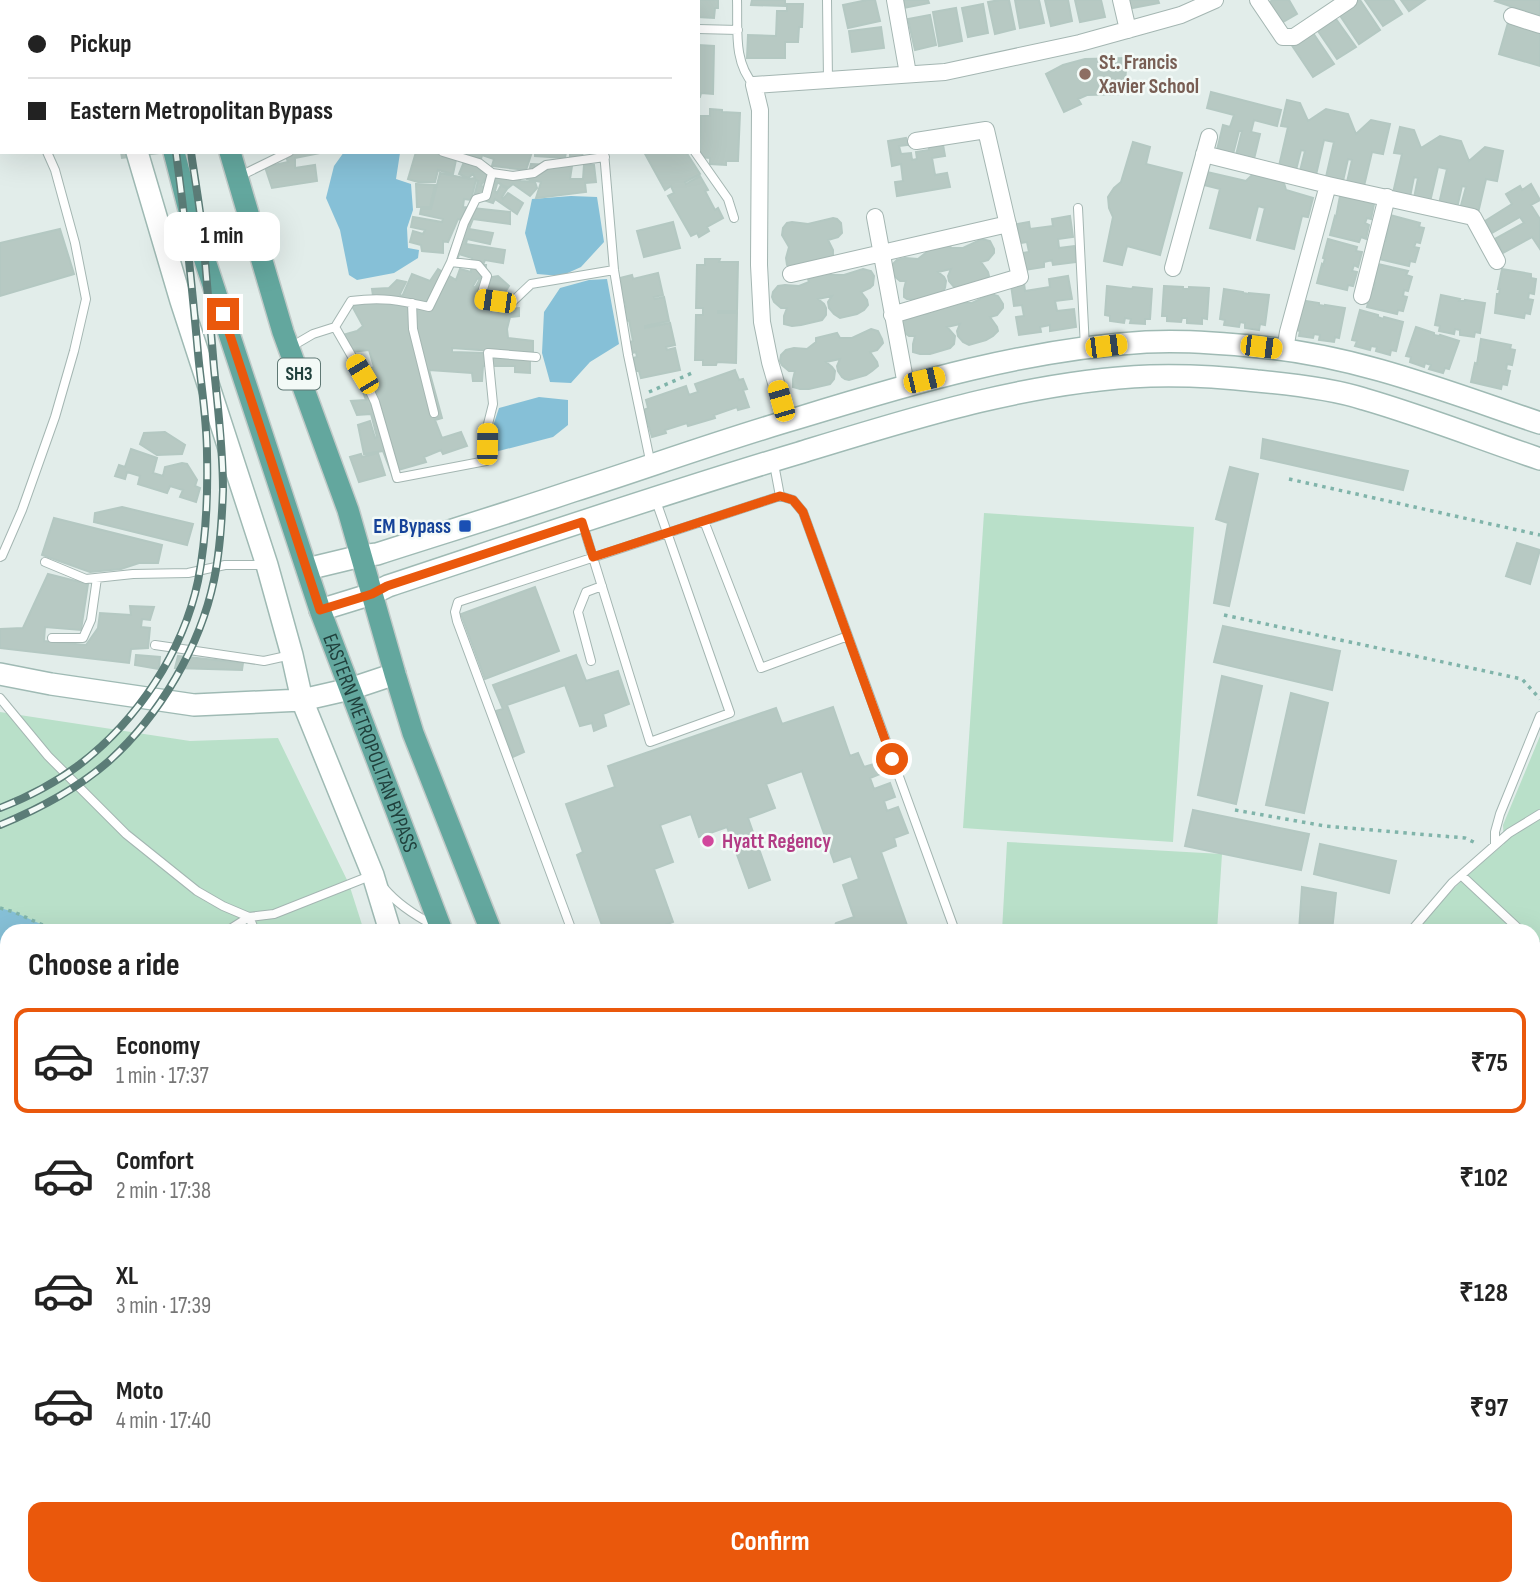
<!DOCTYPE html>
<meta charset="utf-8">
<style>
:root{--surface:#fff;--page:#f6f6f6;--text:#222;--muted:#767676;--line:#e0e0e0;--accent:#ea580c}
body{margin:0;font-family:"Sofia Sans Condensed",sans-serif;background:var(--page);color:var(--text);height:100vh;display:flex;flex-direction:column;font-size:26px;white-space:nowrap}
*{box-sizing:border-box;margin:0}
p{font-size:23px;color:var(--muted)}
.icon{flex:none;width:38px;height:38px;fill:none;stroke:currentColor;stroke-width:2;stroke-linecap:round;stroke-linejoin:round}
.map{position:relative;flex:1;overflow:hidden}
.panel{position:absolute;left:0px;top:924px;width:1540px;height:672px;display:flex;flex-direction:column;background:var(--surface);border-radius:21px 21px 0 0;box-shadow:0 7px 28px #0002}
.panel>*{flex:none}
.top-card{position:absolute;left:0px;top:0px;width:700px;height:154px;box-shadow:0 7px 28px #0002;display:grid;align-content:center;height:154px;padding:0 28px;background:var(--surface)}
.end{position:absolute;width:32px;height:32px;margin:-16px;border:9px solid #ea580c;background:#fff;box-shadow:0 0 0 4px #fff}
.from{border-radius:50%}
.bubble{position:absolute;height:49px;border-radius:14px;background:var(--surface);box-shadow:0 7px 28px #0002;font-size:23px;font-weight:700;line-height:49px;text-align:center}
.car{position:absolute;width:21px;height:42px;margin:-21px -10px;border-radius:9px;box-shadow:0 0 5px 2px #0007;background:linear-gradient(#f5c518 24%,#345 0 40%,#f5c518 0 76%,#345 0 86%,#f5c518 0)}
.top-card b{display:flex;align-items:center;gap:24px;height:66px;font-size:26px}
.top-card b+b{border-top:2px solid var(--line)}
.top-card i{width:18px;height:18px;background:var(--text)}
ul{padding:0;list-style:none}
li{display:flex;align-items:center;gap:21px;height:105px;margin:0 14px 10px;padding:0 14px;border:4px solid transparent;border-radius:14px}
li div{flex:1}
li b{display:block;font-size:26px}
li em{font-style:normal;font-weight:700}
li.active{border-color:var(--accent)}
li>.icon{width:63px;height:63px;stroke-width:1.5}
h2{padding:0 28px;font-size:32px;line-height:84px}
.cta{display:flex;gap:14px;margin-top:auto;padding:14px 28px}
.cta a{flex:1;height:80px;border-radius:14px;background:var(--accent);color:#fff;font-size:28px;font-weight:700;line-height:80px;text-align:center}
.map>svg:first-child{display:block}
</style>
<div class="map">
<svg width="1540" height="1596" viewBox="0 0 1540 1596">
<rect width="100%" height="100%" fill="#e2edea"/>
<path fill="#b9e0c9" d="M0,0H47V2H2V81L0,82Z
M984,513L1194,527L1173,842L963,828Z
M0,712L190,741L278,738L349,884L364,931H7V1589H291L290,1596H0Z
M1540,736V1596H1281L1280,1589H1533V931H1418C1440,897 1474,870 1504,844L1503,825Z
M1007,842L1222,854L1217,931H1002Z
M635,1589H677L679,1596H638Z
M751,1589H1270L1271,1596H754Z"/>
<path fill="#86c0d7" d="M290,0H576V2H290Z
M344,152L400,153L396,179L411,184L413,210L407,228L408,248L419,250L418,258L394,273L357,280L349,275L340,230L326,198L334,166Z
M571,196L597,197L604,242L581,267L561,276L537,274L525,233L532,199Z
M607,279L619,344L590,362L571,383L550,382L542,353L544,312L560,288L589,280Z
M539,397L568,400V425L553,437L495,452L490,435L499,408Z
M0,908L14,912L56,931H7V1589H185L186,1596H0Z"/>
<path fill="#b7c9c3" stroke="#b4c8c2" stroke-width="2" d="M101,0H230V2H101Z
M590,0H630V2H591Z
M676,0H718V8H715L714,18L698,17V2H676Z
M752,0H785V6L751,5Z
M867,0H875L880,21L848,28L843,5Z
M901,0H928L929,3L903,8Z
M1000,0H1009L1015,29L995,34L988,2Z
M1015,0H1039L1044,23L1020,28Z
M1045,0H1068L1072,21L1051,26Z
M1075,0H1101L1105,17L1080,22Z
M1125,0H1158L1159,3L1127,9Z
M1273,0H1289L1297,14L1278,25L1266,4Z
M1360,0L1380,30L1359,44L1339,14Z
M1365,0H1393L1402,14L1383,26Z
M1401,0H1425L1409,11Z
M1496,0H1540V16L1495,1Z
M787,4H803L802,27H799L798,42H785V58H747L748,35L776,36L777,11H787Z
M983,4L988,33L968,37L962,8Z
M956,8L962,41L939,46L933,12Z
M930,15L936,45L915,50L908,19Z
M1336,19L1356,47L1337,59L1318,31Z
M1509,19L1540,28V66L1499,54Z
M881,27L884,48L852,52L849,31Z
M1311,30L1334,64L1313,77L1291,44Z
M698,45L714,46L713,94L701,93L700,97H698Z
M1127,58L1124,94L1087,95L1078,99L1081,104L1064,112L1046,74L1063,65L1085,59Z
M1211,92L1281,110L1277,126L1254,120L1251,132L1260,134L1254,159L1236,155L1242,131H1239L1233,154L1217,150L1223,125L1230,127L1234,115L1207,108Z
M1287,100L1300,103L1308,121L1326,109L1348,114L1356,134L1371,120L1390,124L1383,154L1372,152L1364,186L1347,182L1352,160L1348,159L1343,181L1326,177L1334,142L1324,140L1316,175L1300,171L1305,151L1301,150L1296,170L1279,166L1288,127L1281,126Z
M710,109L722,110V112L740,113L738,161H726V165L710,164V158L700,157L701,116H710Z
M1400,127L1414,130L1421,148L1440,136L1461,141L1469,161L1485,147L1503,151L1497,181L1486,179L1478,213L1460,209L1466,187L1462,186L1457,208L1439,204L1447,169L1438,167L1430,202L1414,198L1418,178L1414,177L1410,197L1393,193L1402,154L1394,153Z
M906,138L908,145L899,146L901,154L911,153L912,160L917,159L916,152L929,150L928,142L942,139L945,156L932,158L935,175L947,173L950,187L897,196L895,182L903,181L901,164L892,166L888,141Z
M1133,142L1150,147L1146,164L1182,173L1160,255L1127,246L1122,265L1104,261L1113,217L1109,208L1108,197L1114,188L1121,182Z
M121,152H167L122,158Z
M284,152H325L295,158V168L315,165L317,181L272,188L265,167L288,162Z
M416,152H433L456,160L453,174L438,170L435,182H418L408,179Z
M453,152H532L526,170L492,166L494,159L482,155L481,159Z
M535,152H566L565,158L535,156Z
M570,152H592L582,153L583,157L570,158Z
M644,152H686L700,174L685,182L686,184L700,176L708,190L705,191L715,210L718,208L723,218L707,227L709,231L699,237L697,233L691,236L668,196L674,193L671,186L665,190Z
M464,162L477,165L479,169L497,177L521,181L535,182L537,188L530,196L513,184L508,188L493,180L484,179L481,186L484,187L485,180L497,184L495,191L497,193L501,185L507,189L502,197L503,199L508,193L523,203L517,214L495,199L493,203L474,197L478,181L476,180L471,200L464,199L463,207L510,212V224L473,219L469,229L493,233L490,244L467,239L466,244L505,250L503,263L485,260L483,265H486L485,276L477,279L473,286L475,288L480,279L498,276L509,286L502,297L499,305L492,303L491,305L509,309L519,308V316L510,317L507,329L508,338L533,341V354L452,348V352L484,353L485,357L530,359V373L515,372V366H483L482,381H473L472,373L429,370L442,418L435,420L442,438L461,432L467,446L443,454L441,450L424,457L426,462L391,472L383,451L364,454L358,425L370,421L375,438L377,437L371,414L357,415L351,401L366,400L356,374L374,367L369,350L351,352L343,335L357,331L363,326L352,306L374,302L372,289L389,288L397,280L406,282L400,294L402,297L412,274L430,281L438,269L456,280L460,269L471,272L472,258L459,254L458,258L449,255L462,220L458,219L448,242L443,241V253L422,251L421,245L410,242L413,231L423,234L425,230L411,227L413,217L442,222L443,219L420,214L421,209H431L440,173L469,179L475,178L473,174L468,178L459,174Z
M531,164L572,166L570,179H583L584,165H594L596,182L585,183L586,192L536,198L541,182L527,179Z
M1207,172L1246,181L1251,176L1256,173L1280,180L1284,183L1286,190L1313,198L1308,217L1302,216L1294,249L1257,240L1265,208L1258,206L1250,238L1210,228L1220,189L1204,185Z
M416,184L435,185L430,207H417Z
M1531,184L1540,200L1531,205L1540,219V249L1532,237L1503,253L1495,239L1524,223L1520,217L1492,233L1485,221L1512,204L1506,194L1520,186L1522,190Z
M1341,191L1370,199L1369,203L1374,204L1371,219L1367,218L1365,223L1369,225L1366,239L1361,237L1359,242L1330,235L1335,216L1336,217Z
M1390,215L1420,223L1419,227L1424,228L1420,243L1416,242L1414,247L1419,248L1415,262L1410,261L1409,266L1379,259L1384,240L1386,241Z
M1070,216L1073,237L1058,239L1059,248L1074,246L1077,262L1053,265L1052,260L1044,262V267L1024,270L1022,253L1029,252L1027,242L1020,243L1017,224L1029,222L1030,229L1053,226L1052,219Z
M833,218L837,219L841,223L842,233L838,237L828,240L833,250V255L830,260L794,270L787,265L786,258L789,247L782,235L783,228L787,223L792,222L808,224Z
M673,222L680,248L644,257L637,231Z
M60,229L74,274L0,296V243Z
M982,239L990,241L994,249V253L988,260L981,262L988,272L989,276L984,280L960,290L954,287L949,281L948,276L951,269L938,272L944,277L946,281L945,288L941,294L921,299H907L904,297V289L906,281H900L893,275L892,270V265L897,260L905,258L918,259L928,251L927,248L949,243L951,248H963Z
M1328,239L1357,247L1356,251L1362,252L1358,267L1354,265L1352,271L1357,272L1353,286L1348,285L1347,290L1317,283L1322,264L1323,265L1325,259L1323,258Z
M705,259H720L719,262H738L737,311H718V313H737L736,363L717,362L716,365H703V360H695L696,315H703V308H696L697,265H705Z
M1378,264L1408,271L1406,275L1412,277L1408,291L1404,290L1403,296L1407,297L1403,311L1398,310L1397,314L1367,307L1372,288L1374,289L1375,283H1373Z
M863,269L871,271L874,276L873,285L870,288L861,292L867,300L868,305L864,310L857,314L840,318L834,314L829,308L828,302L832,296L818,299L824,304L826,308V315L822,320L801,325L792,326L784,324V316L787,308H781L774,302L772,297L773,292L778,286L785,285L799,286L809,282L807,276L829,270L831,275H844Z
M1502,269L1531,274V278L1536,279L1534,294L1529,293L1528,299L1533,300L1530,314L1525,313L1524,318L1495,313L1497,294H1499L1500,289H1498Z
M658,273L663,295L654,297L655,299L664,297L669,321L645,326V328L670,323L675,345L666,347L667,350L675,348L680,370L641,378L639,371H636L633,358L637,357L636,352L632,353L630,342L633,341L629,320L625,321L622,308L626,307L625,302L621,303L618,290L622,289L620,278L632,275L633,279Z
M1068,276L1072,299L1055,301L1057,311L1074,309L1076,327L1050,331V325L1040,327L1041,332L1019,335L1016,317L1024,316L1022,305L1014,306L1011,285L1024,283L1025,291L1050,287L1049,279Z
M1107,286L1132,289L1133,287L1152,289L1150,319H1145V324L1130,323L1131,319L1125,318L1124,323L1110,321V316L1105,315Z
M1164,286L1183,287V289H1189V287L1209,288L1207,319L1202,318V324L1187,323V318H1182L1181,322L1167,321V316H1162Z
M1224,289L1243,292V293L1249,294V293L1269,295L1265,325L1260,324L1259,330L1245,328V323L1240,322L1239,327L1224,325L1225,320L1220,319Z
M991,294L998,296L1003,304V308L997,315L990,317L997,327L998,331L993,336L986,340L969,345L963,342L958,336L957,331L960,324L947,327L955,336L954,344L950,348L930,354H920L913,352V344L915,336H909L902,331L901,320L914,313L927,314L937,306L958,297L960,303H972Z
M1441,295L1460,299L1459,301H1465V300L1485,303L1480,333L1475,332L1474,337L1460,335V330L1455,329L1454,334L1439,331L1440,326L1435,325Z
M1300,300L1319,303V305L1325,306V305L1345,308L1339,338L1335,337L1334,342L1319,340L1320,335L1314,334L1313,338L1299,336L1300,331L1295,330Z
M1360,310L1378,315V317L1383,319L1384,317L1403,322L1396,351L1391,350L1390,355L1376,351L1377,347L1371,346L1370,350L1355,346L1357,341L1352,340Z
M1416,327L1434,333V335L1439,336L1440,335L1459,341L1449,369L1445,368L1443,373L1429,369L1431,365L1425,363L1424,367L1410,362L1411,357L1406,356Z
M871,329L878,331L882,339L883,343L877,350L870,352L877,362L878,366L872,371L866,375L849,380L845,379L842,377L838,371L837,366L840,359L826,362L832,367L835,371L834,379L830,384L809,389H800L793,387V379L795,371H789L782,365L780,361L781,355L786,350L794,348L807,349L816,342V338L837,333L840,338H852Z
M1481,339L1511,345L1510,349L1515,350L1512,365L1507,364L1506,370L1510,371L1507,385L1502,384L1501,389L1471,382L1475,363L1477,364Z
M735,370L739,380L743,379L747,389L743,390L749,407L738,410L737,407L714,415L715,418L688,426L687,423L665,430L666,433L652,437L644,410L648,408L646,400L686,386L689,395L698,392L695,384Z
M165,432L185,445L182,454L157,455L140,444L144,433Z
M1263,439L1408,471L1403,490L1261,458Z
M131,449L157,458L153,473L163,476L165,467L182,463L187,464L197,480L195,486L200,488L196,502L180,497L183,490L170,486L167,493L138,484L140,476L127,472L125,479L115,476L119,465L125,467Z
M378,453L385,475L359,482L350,457L361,454L362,457Z
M1230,467L1258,474L1229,606L1214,603L1228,523L1216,519Z
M122,507L193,524L187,545L94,522L95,513Z
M54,518L162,545L158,563H139L121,569L90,572L42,555Z
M1517,543L1540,550L1530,584L1506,576Z
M48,574L88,584L81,630L45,627L44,641L86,645L98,628L100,613L131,615L130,606L154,607L150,620L142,619L141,627L150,628L148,648L131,649L129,663L0,648V629L23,628Z
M535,587L559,651L485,679L461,614Z
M1223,626L1340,651L1332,690L1214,662Z
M136,655L160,657L159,669L135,665Z
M576,655L586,681L618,671L629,704L603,714L606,726L594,731L592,723L580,726L565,685L507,705L524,752L513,757L496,711L503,709L493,685Z
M178,656L243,663L242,670L175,668Z
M1222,676L1262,686L1236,804L1198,795Z
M1291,693L1328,703L1304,813L1266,805Z
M833,707L850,756L858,753L864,767L887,760L890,770L870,778L874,789L890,783L895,797L884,801L887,811L898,807L908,833L894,838L896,846L881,852L909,931H832L836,923L854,917L843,885L859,879L851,856L834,862L802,771L766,784L775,808L748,818L770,880L749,888L727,827L699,837L691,814L660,825L673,862L654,869L673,922L655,929L656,931H604L577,855L583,852L566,804L615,787L608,766L776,708L782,724Z
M1193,810L1309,834L1301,870L1185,846Z
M1320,844L1396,861L1389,893L1314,874Z
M1302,887L1336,893L1332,931H1299Z
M1540,1059V1343L1533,1389V1069Z
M1540,1059V1596H1457L1454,1589H1533V1069Z
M1533,1516L1540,1541V1596H1457L1454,1589H1533Z
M346,1589H384L395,1593L394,1596H345L344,1595Z
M408,1589H448L457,1593V1596H405Z
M495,1589H521L519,1596H493Z
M529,1589H530L549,1596H526Z"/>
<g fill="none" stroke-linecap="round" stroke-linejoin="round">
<g stroke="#a4b6b2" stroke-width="10">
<path id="lane" d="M238,0L239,2
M581,0V2
M737,0C738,29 733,62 754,85
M827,0L828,80
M698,29L738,30
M0,109L2,110
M443,152L479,163L492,173L513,176L534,173L546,165L605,157
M604,152L614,270L628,355L651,465
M695,152L728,199L734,218
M238,177L289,152
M1078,208L1085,348
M451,262L478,265L487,276L480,299L511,303L531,284L614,270
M412,303L413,329L434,413
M335,327L362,374L375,402L397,478L486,461L487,428L493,404L488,353L536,357
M289,348L313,334L335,327L351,301C382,297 399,300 429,307L451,262L464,223L476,199L486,196L492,173
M704,521L761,668L848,636L803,512L793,500L780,496L774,464
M582,522L650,742L730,713L655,498
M0,557L2,556L22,510L55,417L74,351L86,299L75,243L55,170L47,152
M45,562L86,579L133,574L188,573L225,565H265
M848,636L955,931
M52,638H83L91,620L97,578
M155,645L264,661L291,655
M591,661L578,612L586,592L602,586
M0,698L48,756L126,834L197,891L223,906L249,917L274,914L370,876
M1495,845V832L1500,814L1540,716
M1461,875L1521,931
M384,888C398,905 416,916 435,926
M227,931L249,917L255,931
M572,931L457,621L455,612L458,602L780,496
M1411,931L1452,883L1509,833L1540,814
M1533,942L1540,948
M1275,1589L1277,1596
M264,1596L265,1589
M812,1596V1589"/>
</g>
<g stroke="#a4b6b2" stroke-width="18">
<path id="street" d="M895,0L908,74
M1121,0L1128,30
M1258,0L1283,37H1294L1349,0
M1512,16L1540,25
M1204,154L1328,185L1473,217L1497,261
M875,217L906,385
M1173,268L1209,137
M791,274L1008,224
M1362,296L1387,197
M892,315L1020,277L986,130L916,141
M1285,350L1288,332L1328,185
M787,421L770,362L762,322L759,265L760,110L754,85L945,72L1080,43L1181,15L1215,0
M462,1596L463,1589"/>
</g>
<g stroke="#9fbab4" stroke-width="24">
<path id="secondary" d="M107,0V2
M137,152L181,301L267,565L292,655L302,700L373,875L390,931
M307,569L361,556L377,554C442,533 508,513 573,491C648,467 722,440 798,418C912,383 1026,349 1146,342C1184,340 1223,343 1260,347C1358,356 1448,392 1540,423
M320,610L372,594L388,586C524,541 661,494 799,453C913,418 1029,381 1150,376C1185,375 1222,377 1257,381C1290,384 1333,389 1364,399C1423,416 1481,439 1540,459
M0,674L51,684L194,705L302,700L350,689L395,674
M622,1589L625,1596
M314,1596L317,1589"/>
</g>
<g stroke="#c1cac8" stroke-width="24">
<g id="primary">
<path d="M146,0L147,2"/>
<path d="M202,0V2"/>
<path id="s1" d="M174,152L191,218L320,610L442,931"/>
<path d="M230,152L283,332L348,510L395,674L413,733L491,931"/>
<path d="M693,1589L696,1596"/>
<path d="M745,1589L747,1596"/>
</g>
</g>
<path stroke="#80b4aa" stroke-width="3.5" stroke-dasharray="3.5 5" stroke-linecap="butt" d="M649,392L692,373
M1289,479L1540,535
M1224,615L1522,679L1540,699
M1235,810L1325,826L1465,838L1478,844
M0,908L14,912L56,931
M185,1589L186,1596
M222,1596L223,1589"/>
<use href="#lane" stroke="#fff" stroke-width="8"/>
<use href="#street" stroke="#fff" stroke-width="16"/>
<use href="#secondary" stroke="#fff" stroke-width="21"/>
<use href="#primary" stroke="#63a79e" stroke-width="21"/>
<g stroke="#5b7c77" stroke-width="8">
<path id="rail" d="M156,0V2
M169,0V2
M0,808C28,797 55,783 79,765C137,721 183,652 198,581C206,540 208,496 207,454C207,420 201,386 198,353C192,286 185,219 176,152
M0,825C39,809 77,789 109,761C160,715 200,647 214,580C220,551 222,519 223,490C223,449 218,409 214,368C210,324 207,280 203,236C200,208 195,180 191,152"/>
</g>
<use href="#rail" stroke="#f3faf7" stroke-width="5" stroke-dasharray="16" stroke-linecap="butt"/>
</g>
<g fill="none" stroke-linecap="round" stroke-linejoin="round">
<path stroke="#ea580c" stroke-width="9" d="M223,314L320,610L372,594L387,586L582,522L593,557L780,496L793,500L803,512L892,759"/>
</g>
<circle fill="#8d6e63" stroke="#f3faf7" stroke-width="2.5" cx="1085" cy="74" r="7"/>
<rect fill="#1a4fb4" stroke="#f3faf7" stroke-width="2.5" x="458" y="519" width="14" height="14" rx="3.5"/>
<circle fill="#d1479c" stroke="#f3faf7" stroke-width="2.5" cx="708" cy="841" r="7"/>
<g text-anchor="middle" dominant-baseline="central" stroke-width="5" stroke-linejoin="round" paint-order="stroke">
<rect fill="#f3faf7" stroke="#5f7874" stroke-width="2" x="278" y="358.5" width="42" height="31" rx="5"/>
<g font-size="19" font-weight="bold" fill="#20403c">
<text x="299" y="374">SH3</text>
</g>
<g font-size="21" font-weight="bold" fill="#785e54" stroke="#f3faf7" text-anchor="start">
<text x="1099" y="62">St. Francis<tspan x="1099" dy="24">Xavier School</tspan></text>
</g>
<g font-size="21" font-weight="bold" fill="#164399" stroke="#f3faf7" text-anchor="end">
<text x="451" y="526">EM Bypass</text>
</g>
<g font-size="21" fill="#20403c" stroke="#f3faf7">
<text stroke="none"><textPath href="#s1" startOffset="623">EASTERN METROPOLITAN BYPASS</textPath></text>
</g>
<g font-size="21" font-weight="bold" fill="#b23c85" stroke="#f3faf7" text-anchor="start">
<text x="722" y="841">Hyatt Regency</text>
</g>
</g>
</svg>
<i class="end from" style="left:892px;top:759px"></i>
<i class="end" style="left:223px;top:314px"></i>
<div class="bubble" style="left:164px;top:212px;width:116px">1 min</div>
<i class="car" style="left:495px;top:301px;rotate:278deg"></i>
<i class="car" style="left:1106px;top:346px;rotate:83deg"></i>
<i class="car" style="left:1261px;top:347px;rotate:97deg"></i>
<i class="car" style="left:362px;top:374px;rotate:329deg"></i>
<i class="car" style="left:924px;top:380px;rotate:77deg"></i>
<i class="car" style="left:781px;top:401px;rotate:344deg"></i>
<i class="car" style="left:487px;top:444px;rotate:1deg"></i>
<div class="top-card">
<b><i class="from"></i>Pickup</b>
<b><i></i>Eastern Metropolitan Bypass</b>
</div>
<section class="panel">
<h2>Choose a ride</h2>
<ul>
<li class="active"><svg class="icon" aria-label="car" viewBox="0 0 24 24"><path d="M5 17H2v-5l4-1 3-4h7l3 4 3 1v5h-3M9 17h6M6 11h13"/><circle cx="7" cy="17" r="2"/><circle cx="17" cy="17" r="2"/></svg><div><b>Economy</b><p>1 min · 17:37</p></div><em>₹75</em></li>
<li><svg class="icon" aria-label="car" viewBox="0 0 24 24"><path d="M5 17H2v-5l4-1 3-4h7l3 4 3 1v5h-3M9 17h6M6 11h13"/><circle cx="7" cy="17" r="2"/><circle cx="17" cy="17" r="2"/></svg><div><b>Comfort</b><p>2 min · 17:38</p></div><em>₹102</em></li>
<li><svg class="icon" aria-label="car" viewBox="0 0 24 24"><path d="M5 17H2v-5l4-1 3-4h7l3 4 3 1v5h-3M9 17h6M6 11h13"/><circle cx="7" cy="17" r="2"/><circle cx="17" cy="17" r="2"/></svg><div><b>XL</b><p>3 min · 17:39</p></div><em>₹128</em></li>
<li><svg class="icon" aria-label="car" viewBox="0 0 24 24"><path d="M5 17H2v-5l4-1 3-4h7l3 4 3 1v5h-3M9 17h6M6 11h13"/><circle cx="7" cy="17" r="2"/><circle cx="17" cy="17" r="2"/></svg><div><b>Moto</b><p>4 min · 17:40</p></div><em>₹97</em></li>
</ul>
<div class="cta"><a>Confirm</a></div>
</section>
</div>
